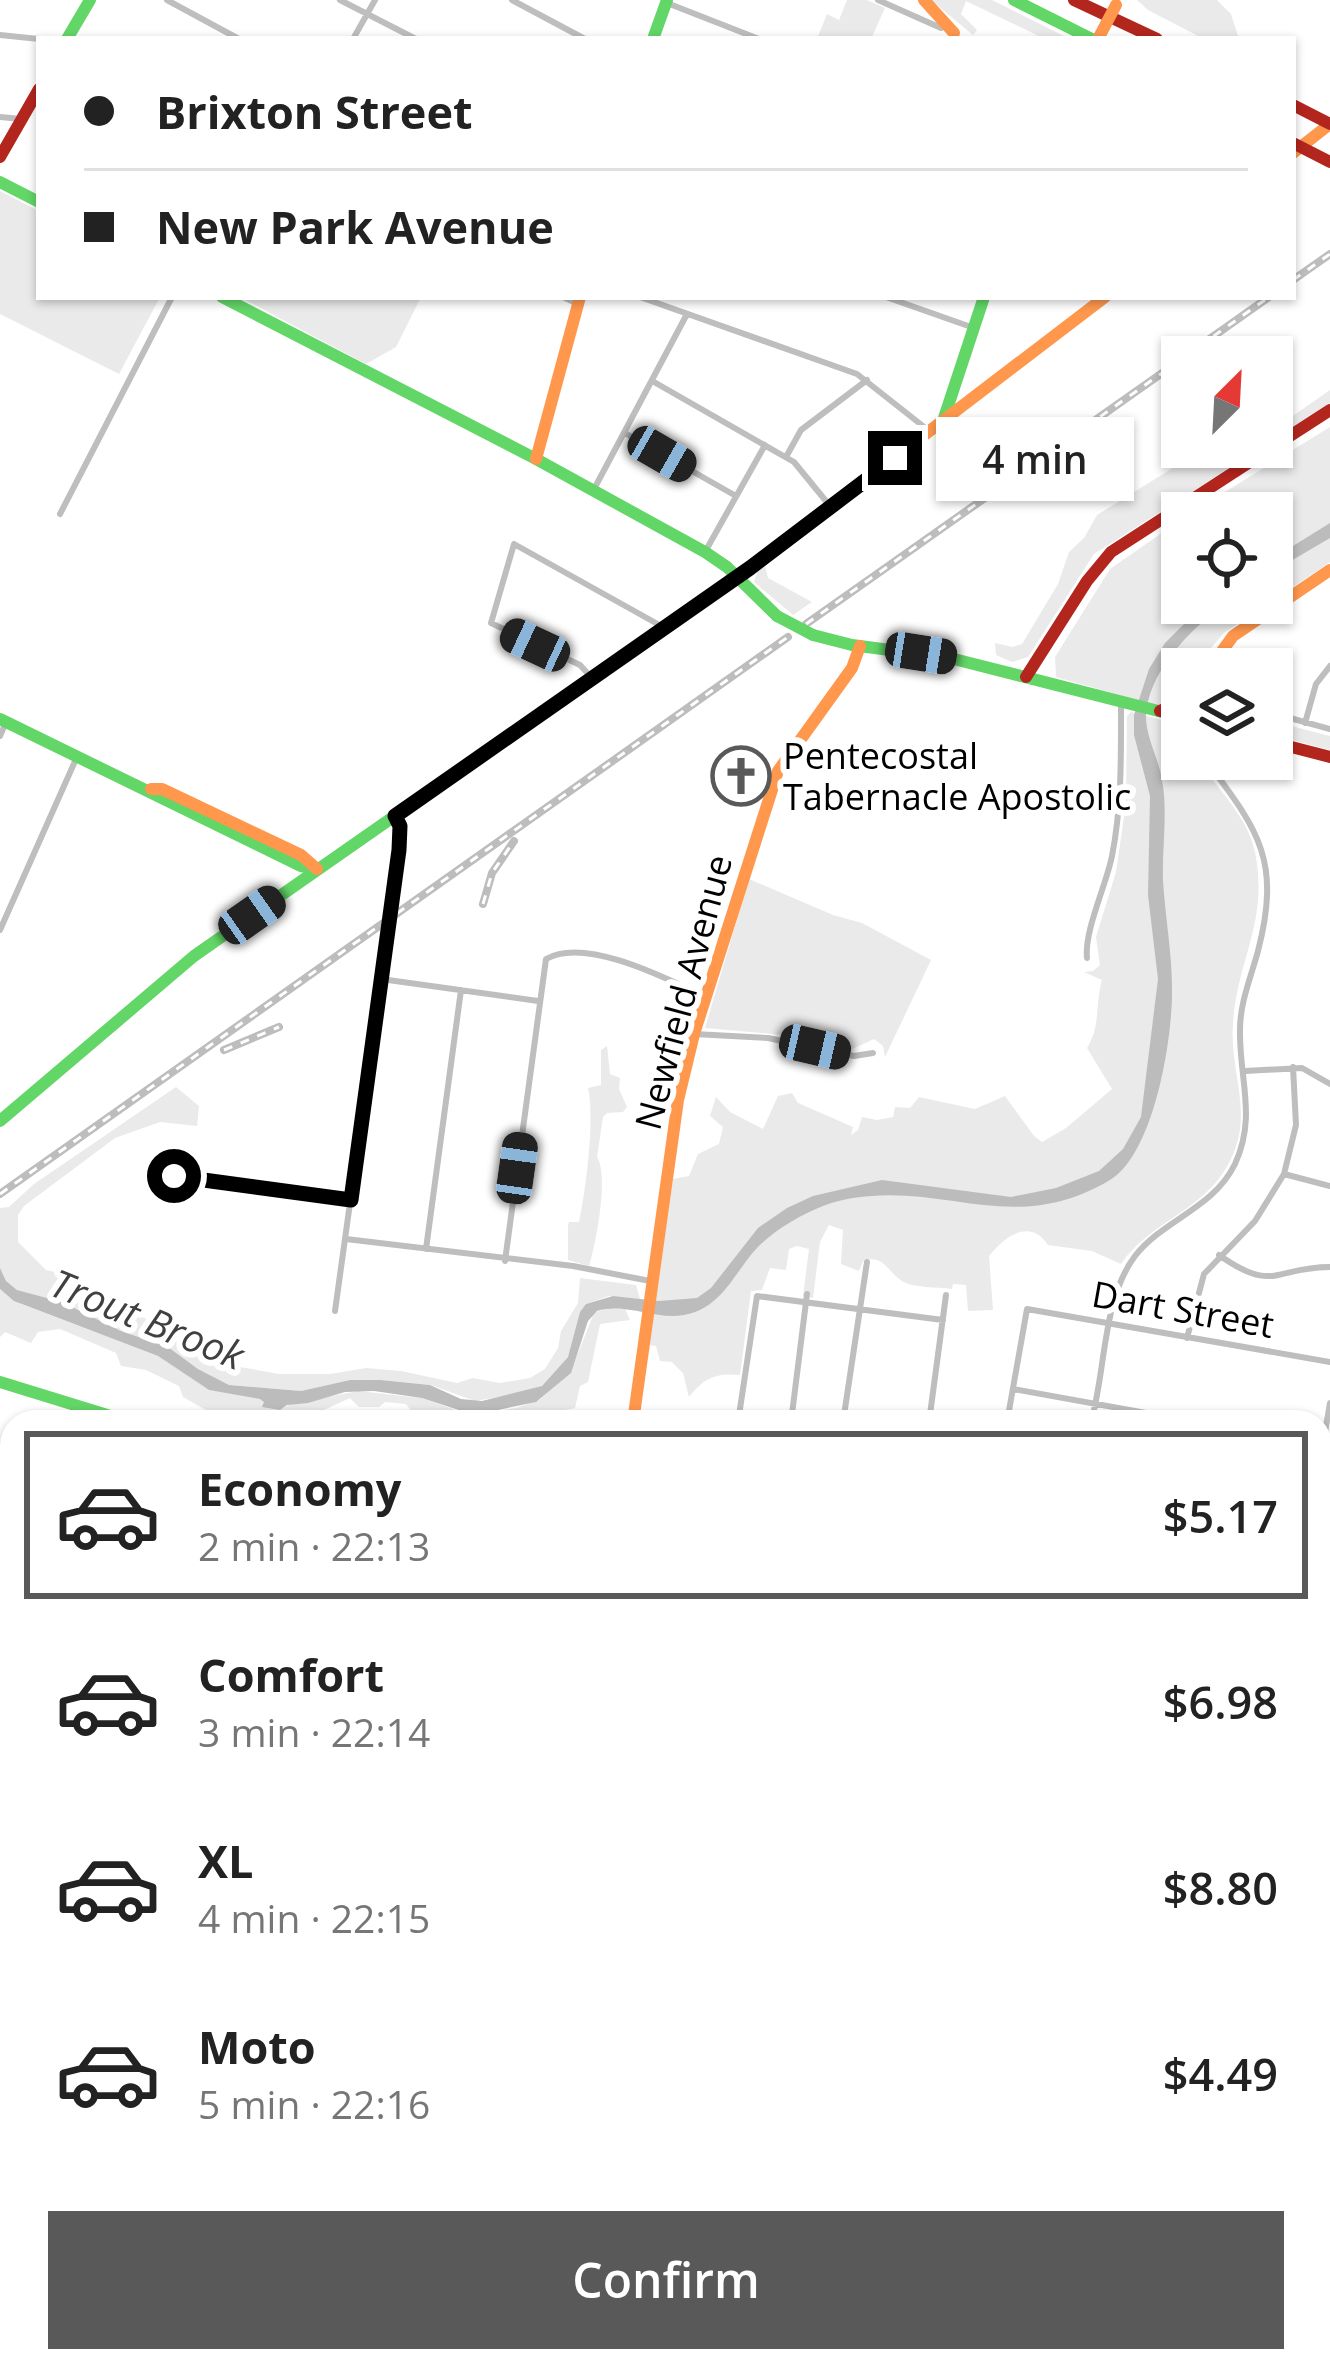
<!DOCTYPE html>
<meta charset="utf-8">
<style>
:root{--surface:#fff;--page:#f6f6f6;--text:#222;--muted:#767676;--line:#e0e0e0;--accent:#595959}
body{margin:0;font-family:"Open Sans",sans-serif;background:var(--page);color:var(--text);height:100vh;display:flex;flex-direction:column;font-size:45px;white-space:nowrap}
*{box-sizing:border-box;margin:0}
p{font-size:39px;color:var(--muted)}
.icon{flex:none;width:66px;height:66px;fill:none;stroke:currentColor;stroke-width:2;stroke-linecap:round;stroke-linejoin:round}
.map{position:relative;flex:1;overflow:hidden}
.drawer{position:absolute;left:0px;top:1410px;width:1332px;height:963px;display:flex;flex-direction:column;background:var(--surface);border-radius:36px 36px 0 0;box-shadow:0 3px 9px #0004}
.drawer>*{flex:none}
.hud{position:absolute;left:36px;top:36px;width:1260px;height:264px;border-radius:0px;box-shadow:0 3px 9px #0004;display:grid;align-content:center;height:264px;padding:0 48px;background:var(--surface)}
.needle{width:78px;rotate:24deg}
.controls{position:absolute;left:1161px;top:336px;display:grid;gap:24px}
.controls a{display:grid;place-items:center;width:132px;height:132px;border-radius:0px;background:var(--surface);box-shadow:0 3px 9px #0004;font-size:60px}
.end{position:absolute;width:54px;height:54px;margin:-27px;border:15px solid #000;background:#fff;box-shadow:0 0 0 6px #fff}
.from{border-radius:50%}
.bubble{position:absolute;height:84px;border-radius:0px;background:var(--surface);box-shadow:0 3px 9px #0004;font-size:39px;font-weight:600;line-height:84px;text-align:center}
.car{position:absolute;width:36px;height:72px;margin:-36px -18px;border-radius:15px;box-shadow:0 0 9px 3px #0007;background:linear-gradient(#222 24%,#8ab4d8 0 40%,#222 0 76%,#8ab4d8 0 86%,#222 0)}
.hud b{display:flex;align-items:center;gap:42px;height:114px;font-size:45px}
.hud b+b{border-top:3px solid var(--line)}
.hud i{width:30px;height:30px;background:var(--text)}
ul{padding:21px 0 0;list-style:none}
li{display:flex;align-items:center;gap:36px;height:168px;margin:0 24px 18px;padding:0 24px;border:6px solid transparent;border-radius:0px}
li div{flex:1}
li b{display:block;font-size:45px}
li em{font-style:normal;font-weight:600}
li.current{border-color:var(--accent)}
li>.icon{width:108px;height:108px;stroke-width:1.5}
.button{display:flex;gap:24px;margin-top:auto;padding:24px 48px}
.button a{flex:1;height:138px;border-radius:0px;background:var(--accent);color:#fff;font-size:48px;font-weight:600;line-height:138px;text-align:center}
.map>svg:first-child{display:block}
</style>
<div class="map">
<svg width="1330" height="2372" viewBox="0 0 1330 2372">
<rect width="100%" height="100%" fill="#fff"/>
<path fill="#eaeaea" d="M847,0H867L885,8L871,39H817L827,14L839,20Z
M931,0H992L1070,39H1045L966,1L961,14L977,30L973,35Z
M1137,0H1217L1231,14L1239,39H1204L1148,10Z
M0,191L39,211V297H160L119,374L0,314Z
M240,297H421L396,347L366,364Z
M1330,390V404L1272,440V425L1287,420Z
M1330,427V562L1272,601V513H1191Z
M1219,447H1262L1094,554L1028,657L1012,662L996,655L995,643L1012,647L1022,644L1058,584L1069,552L1084,538L1097,515L1189,458Z
M1182,519V603H1269L1225,632L1192,669H1182C1182,686 1175,700 1158,706L1056,677L1055,657L1110,569Z
M765,566L768,578L812,602L793,615L754,582L757,572Z
M1131,712L1182,725V759H1199C1217,791 1247,814 1255,852C1269,922 1237,960 1233,1023C1229,1079 1259,1118 1223,1173C1197,1212 1148,1224 1121,1264L1092,1251L1048,1245C1030,1217 1004,1237 989,1256L993,1310L968,1311L966,1285L953,1284L952,1289C938,1287 913,1288 902,1281C887,1271 883,1254 863,1261L859,1271L841,1264L843,1230L829,1225L820,1242L813,1298L803,1296L809,1249L797,1246L789,1249L786,1270L770,1268L762,1290L751,1291L740,1375C714,1372 702,1380 689,1397L683,1373L672,1362L660,1361L656,1346L649,1345L673,1179L689,1176L698,1154L719,1144L723,1127L710,1116L716,1097L730,1112L763,1129L778,1096L792,1093L798,1103L853,1127L851,1135L858,1130L862,1117L877,1120L893,1117L895,1107L910,1108L919,1097L975,1109L1005,1096L1034,1136L1042,1142L1066,1128L1112,1089L1087,1048C1101,1026 1095,1003 1102,980L1084,972L1093,971L1100,965L1096,937L1116,872L1126,803L1127,716Z
M1272,721L1330,736V750L1272,735Z
M749,879L833,915L862,923L931,960L885,1057L883,1046L874,1039L852,1049L797,1036L705,1028Z
M607,1046L610,1074L620,1078L619,1089L627,1107L623,1112L607,1113L603,1117L597,1157C609,1175 596,1244 589,1266L568,1260V1226L569,1222H579C586,1189 595,1118 588,1088L601,1085V1050Z
M176,1087L199,1106L197,1126L160,1122L115,1138L24,1206L18,1215V1242L46,1270L63,1274L150,1321L171,1322L240,1367L279,1374H330L366,1368L401,1371L457,1383L473,1378L500,1383L530,1378L545,1369L558,1348L561,1331L578,1303L580,1278L636,1285L640,1299L609,1296L586,1304L568,1357L542,1386L533,1391L475,1401L431,1385L381,1380H350L301,1391L229,1385L198,1369L168,1347L121,1331L62,1302L17,1290L6,1281L0,1268V1208L9,1207L34,1184Z
M0,1289L21,1304L158,1356L209,1390L260,1398L279,1410L291,1404L358,1391L422,1398L470,1415L516,1408L539,1400L570,1373L594,1313L607,1308L625,1309L630,1320L600,1324L588,1382L580,1386L575,1408L507,1422H440L436,1417L412,1412L406,1404L385,1402L379,1407H359L350,1398L324,1410L320,1422H314C291,1417 232,1403 213,1414L183,1397L179,1386L146,1370L121,1366L116,1353L60,1329L38,1332L31,1343L5,1332L0,1337Z
M3,2250H12V2313L0,2314V2296L6,2295Z
M1320,2348L1330,2351V2372H340L329,2361H1320Z
M26,2361H129L136,2372H28Z"/>
<path fill="#bcbcbc" d="M1330,523V538L1272,572V559Z
M1205,603H1226C1194,627 1159,660 1148,701C1140,730 1158,753 1162,780C1168,811 1162,847 1163,880C1165,916 1172,952 1172,988C1173,1038 1154,1154 1110,1180C1014,1237 949,1183 853,1198C822,1202 779,1225 757,1248C737,1269 725,1301 695,1312C662,1325 629,1301 597,1311L588,1321L571,1373L536,1402L474,1415L422,1398L374,1391L345,1392L308,1403L287,1405L280,1410L262,1407L264,1402L260,1399L209,1390L158,1356L14,1301L0,1289V1268L6,1281L17,1290L62,1302L121,1331L168,1347L198,1369L229,1385L301,1391L350,1380H381L430,1385L461,1399L482,1401L542,1386L568,1357L580,1312L586,1304L613,1296L659,1301L697,1298L711,1288L758,1228L787,1208L813,1196L882,1180L1011,1197L1056,1188L1099,1171L1123,1149L1141,1117L1158,979L1148,895L1150,796L1134,735V715L1149,669L1165,643Z"/>
<g fill="none" stroke-linecap="round" stroke-linejoin="round">
<path stroke="#bebebe" stroke-width="6" d="M167,0L239,39
M340,0L416,39
M512,0L585,39
M878,0L941,28
M667,3L759,39
M0,35L39,39
M353,39L375,0
M0,117L22,119
M563,297L578,304
M640,297L857,374L928,430
M886,297L974,328
M654,382L794,462L830,506
M625,433L736,496
M786,457L801,430L867,380
M593,491L687,314
M60,514L172,297
M705,552L765,445
M591,677L580,665L491,623L514,544L663,627
M1272,713L1330,729
M1305,723L1316,684L1330,666
M0,736L6,722
M0,930L76,759
M1087,958C1084,931 1106,886 1112,856C1122,805 1121,754 1121,702
M381,979L538,1001
M694,1034L768,1038L854,1056L873,1053
M1245,1071L1302,1068L1330,1084
M1284,1174L1330,1186
M174,1176L351,1200
M346,1239L573,1266L650,1281
M426,1249L461,990
M1219,1255C1274,1294 1275,1267 1330,1267
M505,1261L546,959C585,936 668,979 706,997
M335,1311L399,850L400,826L395,816
M1187,1338L1204,1274L1255,1221L1284,1174L1296,1125L1293,1067
M1013,1389L1196,1422
M738,1422L757,1296L943,1320
M791,1422L807,1294
M843,1422L867,1262
M929,1422L946,1295
M1007,1422L1027,1309L1330,1362
M1091,1422C1106,1370 1102,1300 1135,1256C1164,1219 1213,1209 1235,1164C1257,1117 1239,1078 1240,1030C1240,1002 1251,977 1258,951C1282,858 1257,829 1205,759
M1320,1461L1330,1403
M1320,1513L1330,1505
M1320,1552L1327,1571
M1327,1571L1321,1607L1330,1619
M0,1652L12,1655
M0,1760L12,1720
M1320,1766L1330,1730
M1320,1789L1330,1791
M1320,1870L1330,1873
M1320,1970L1330,1944
M1320,2047L1330,2050
M1320,2133L1330,2137
M0,2174H12
M1320,2219L1330,2222
M1320,2305L1330,2308"/>
<path stroke="#63d668" stroke-width="12" d="M1014,0L1092,39
M67,39L90,0
M653,39L667,0
M0,182L39,202
M222,297L536,459L705,552L727,567L777,616
M944,418L984,297
M813,635L852,645L950,658L1182,717
M0,719L301,866L317,869
M0,1121L194,956L568,695
M0,1382L130,1422
M190,2372L204,2361"/>
<path stroke="#ff974d" stroke-width="12" d="M924,0L954,33
M1293,153L1330,124
M536,459L580,297
M1209,669L1233,636L1330,570
M568,695L750,568L1105,297
M151,789H162L301,855L317,869
M633,1422L678,1100L694,1034L778,771L852,668L860,646
M1320,1611H1330"/>
<path stroke="#b3261e" stroke-width="12" d="M1074,0L1157,39
M1293,105L1330,124
M0,157L39,89
M1197,669L1212,654
M1026,677L1087,581L1111,552L1330,410
M1160,711L1171,706L1182,688
M1272,742L1330,757"/>
<g stroke="#bdbdbd" stroke-width="8">
<path id="rail" d="M1293,280L1330,254
M1184,357L1269,297
M806,624L1182,359
M483,904L492,873L514,841
M224,1050L279,1027
M0,1194L788,637"/>
</g>
<use href="#rail" stroke="#fff" stroke-width="3" stroke-dasharray="9" stroke-linecap="butt"/>
<path stroke="#63d668" stroke-width="12" d="M777,616L813,635"/>
<path stroke="#ff974d" stroke-width="12" d="M1098,39L1116,5"/>
<path stroke="#b3261e" stroke-width="12" d="M1293,143L1330,162"/>
</g>
<g fill="none" stroke-linecap="round" stroke-linejoin="round">
<path stroke="#000" stroke-width="15" d="M174,1176L351,1200L399,850L400,826L395,816L750,568L895,458"/>
</g>
<defs>
<g id="church-ring" transform="scale(3)"><circle r="9.5" fill="#fff" stroke="#595959" stroke-width="1.5"/><path d="M-1.2-6h2.4v3.5h3.3v2.4h-3.3V6h-2.4V-.1h-3.3v-2.4h3.3Z" fill="#595959"/></g>
</defs>
<g fill-rule="evenodd">
<use href="#church-ring" x="741" y="776"/>
</g>
<g text-anchor="middle" dominant-baseline="central" stroke-width="12" stroke-linejoin="round" paint-order="stroke">
<g font-size="36" fill="#000" stroke="#fff" text-anchor="start">
<text x="783" y="755">Pentecostal<tspan x="783" dy="41">Tabernacle Apostolic</tspan></text>
</g>
<g font-size="36" fill="#000" stroke="#fff">
<text transform="translate(683 992) rotate(-75)">Newfield Avenue</text>
<text transform="translate(1183 1309) rotate(10)">Dart Street</text>
</g>
<g font-size="39" font-style="italic" fill="#404040" stroke="#fff">
<text transform="translate(148 1318) rotate(22)">Trout Brook</text>
</g>
</g>
</svg>
<div class="controls">
<a><svg class="needle" viewBox="-14 -14 28 28"><path d="M0-13l5 13h-10z" fill="#e53935"/><path d="M0 13l5-13h-10z" fill="#767676"/></svg></a>
<a><svg class="icon" aria-label="locate" viewBox="0 0 24 24"><circle cx="12" cy="12" r="6"/><path d="M12 2v4M12 18v4M2 12h4M18 12h4"/></svg></a>
<a><svg class="icon" aria-label="layers" viewBox="0 0 24 24"><path d="M12 4l9 5-9 5-9-5zM3 14l9 5 9-5"/></svg></a>
</div>
<i class="end from" style="left:174px;top:1176px"></i>
<i class="end" style="left:895px;top:458px"></i>
<div class="bubble" style="left:936px;top:417px;width:198px">4 min</div>
<i class="car" style="left:662px;top:454px;rotate:120deg"></i>
<i class="car" style="left:535px;top:645px;rotate:295deg"></i>
<i class="car" style="left:921px;top:653px;rotate:99deg"></i>
<i class="car" style="left:252px;top:915px;rotate:55deg"></i>
<i class="car" style="left:815px;top:1047px;rotate:103deg"></i>
<i class="car" style="left:517px;top:1168px;rotate:8deg"></i>
<div class="hud">
<b><i class="from"></i>Brixton Street</b>
<b><i></i>New Park Avenue</b>
</div>
<section class="drawer">
<ul>
<li class="current"><svg class="icon" aria-label="car" viewBox="0 0 24 24"><path d="M5 17H2v-5l4-1 3-4h7l3 4 3 1v5h-3M9 17h6M6 11h13"/><circle cx="7" cy="17" r="2"/><circle cx="17" cy="17" r="2"/></svg><div><b>Economy</b><p>2 min · 22:13</p></div><em>$5.17</em></li>
<li><svg class="icon" aria-label="car" viewBox="0 0 24 24"><path d="M5 17H2v-5l4-1 3-4h7l3 4 3 1v5h-3M9 17h6M6 11h13"/><circle cx="7" cy="17" r="2"/><circle cx="17" cy="17" r="2"/></svg><div><b>Comfort</b><p>3 min · 22:14</p></div><em>$6.98</em></li>
<li><svg class="icon" aria-label="car" viewBox="0 0 24 24"><path d="M5 17H2v-5l4-1 3-4h7l3 4 3 1v5h-3M9 17h6M6 11h13"/><circle cx="7" cy="17" r="2"/><circle cx="17" cy="17" r="2"/></svg><div><b>XL</b><p>4 min · 22:15</p></div><em>$8.80</em></li>
<li><svg class="icon" aria-label="car" viewBox="0 0 24 24"><path d="M5 17H2v-5l4-1 3-4h7l3 4 3 1v5h-3M9 17h6M6 11h13"/><circle cx="7" cy="17" r="2"/><circle cx="17" cy="17" r="2"/></svg><div><b>Moto</b><p>5 min · 22:16</p></div><em>$4.49</em></li>
</ul>
<div class="button"><a>Confirm</a></div>
</section>
</div>
